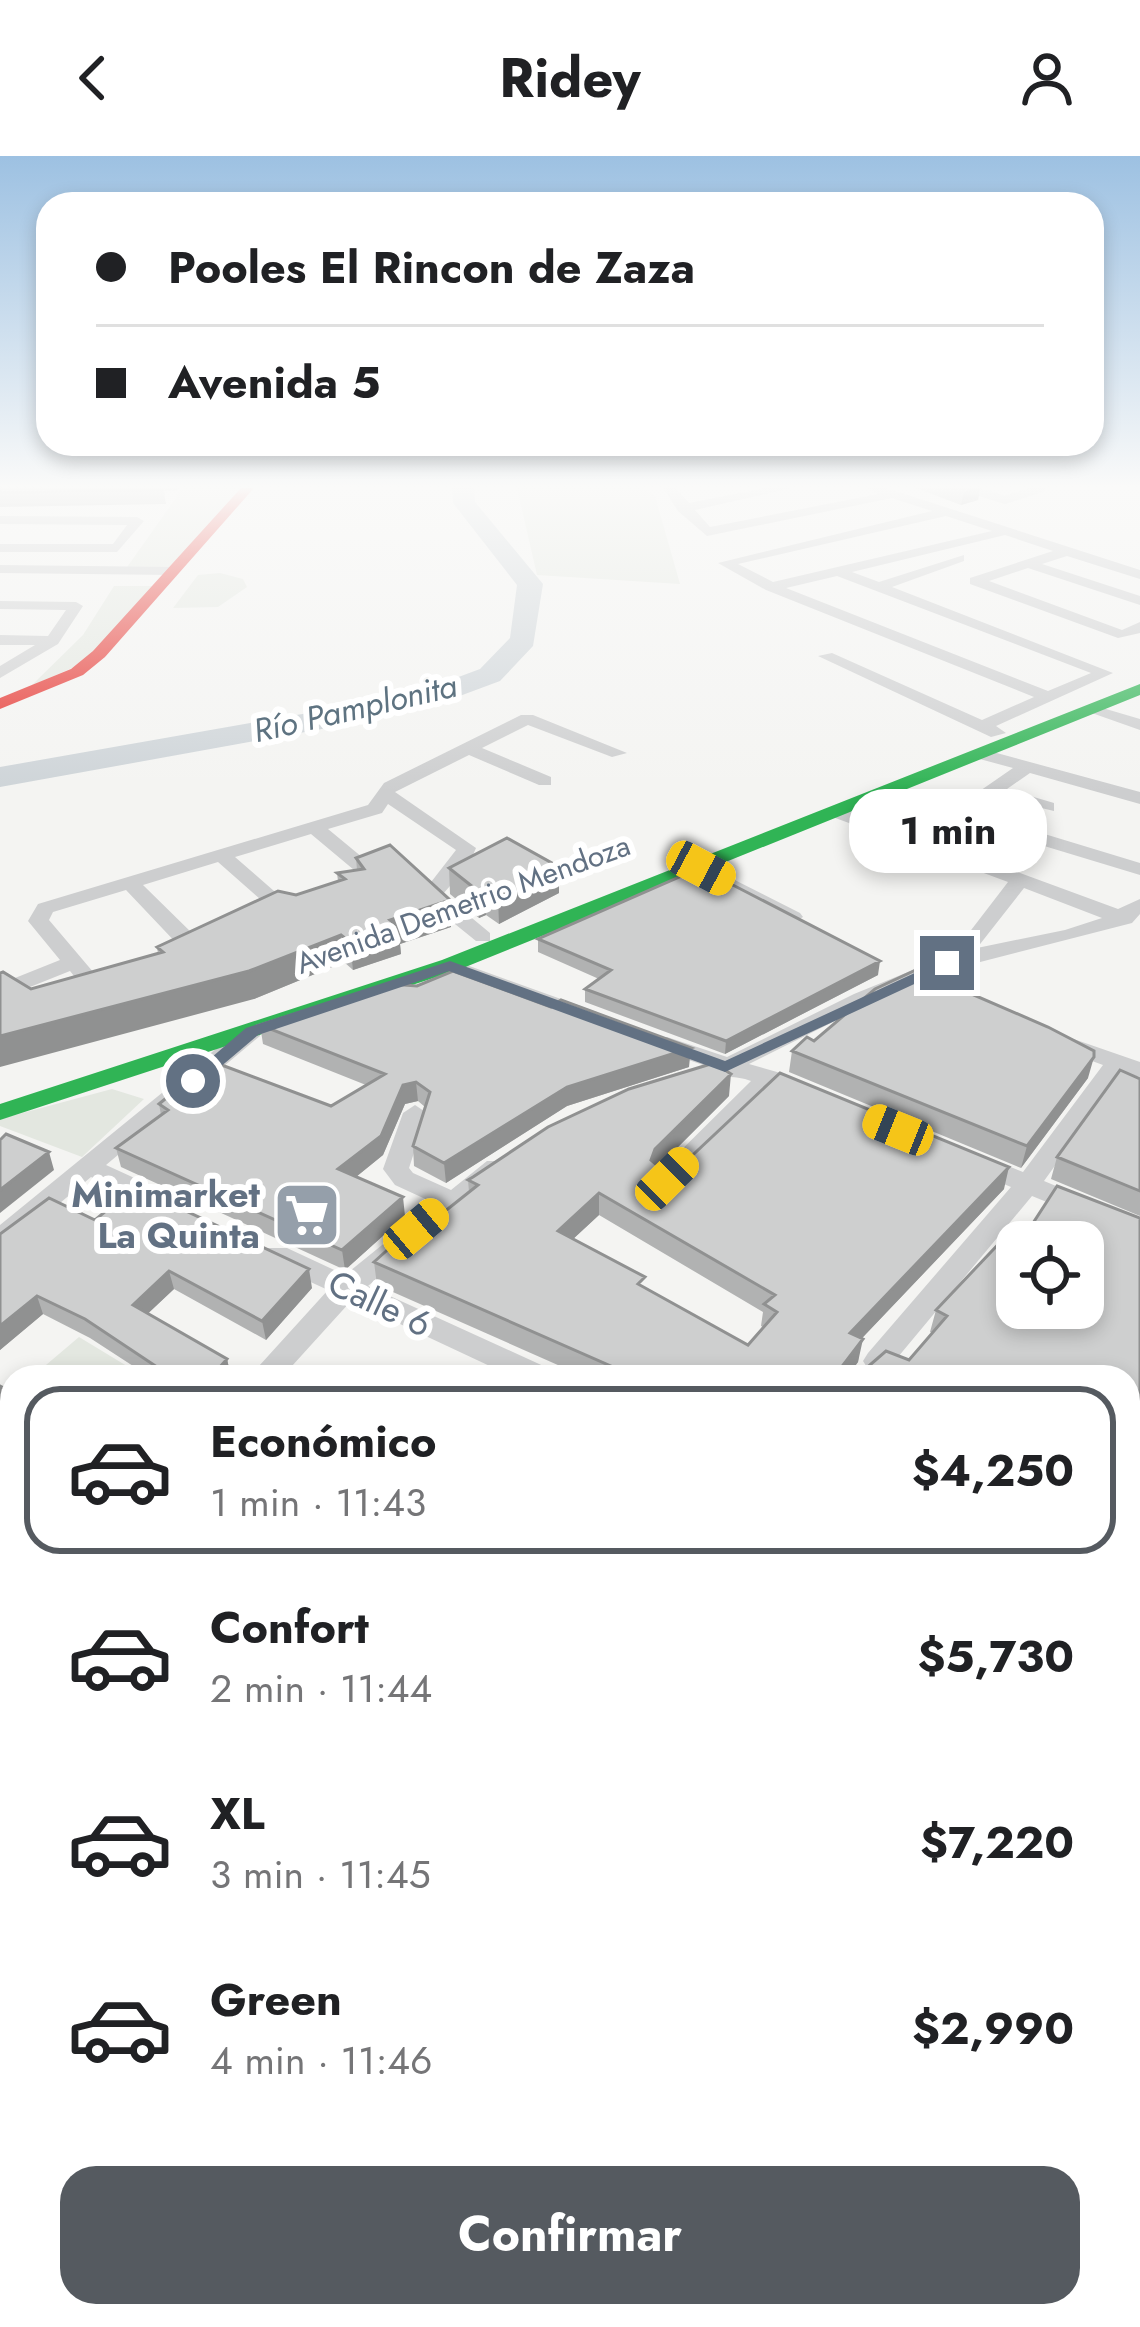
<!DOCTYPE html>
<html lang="es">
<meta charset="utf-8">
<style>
:root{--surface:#fff;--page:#f2f2f2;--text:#202124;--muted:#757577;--line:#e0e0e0;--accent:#555a60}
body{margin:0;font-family:Jost,sans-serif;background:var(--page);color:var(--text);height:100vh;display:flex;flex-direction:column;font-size:45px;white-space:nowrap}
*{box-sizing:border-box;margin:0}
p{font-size:39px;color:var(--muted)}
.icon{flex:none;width:66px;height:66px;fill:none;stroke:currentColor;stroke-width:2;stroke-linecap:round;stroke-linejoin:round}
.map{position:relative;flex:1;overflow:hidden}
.sheet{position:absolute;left:0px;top:1209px;width:1140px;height:963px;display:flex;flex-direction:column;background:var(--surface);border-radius:36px 36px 0 0;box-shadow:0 6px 18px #0003}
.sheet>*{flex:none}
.hud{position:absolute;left:36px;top:36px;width:1068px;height:264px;border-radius:36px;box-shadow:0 6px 18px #0003;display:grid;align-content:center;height:264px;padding:0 60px;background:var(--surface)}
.tools{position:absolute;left:996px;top:1065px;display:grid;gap:24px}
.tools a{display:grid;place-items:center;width:108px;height:108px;border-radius:24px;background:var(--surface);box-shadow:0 6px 18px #0003;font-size:60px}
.end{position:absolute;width:54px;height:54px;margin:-27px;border:15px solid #627183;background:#fff;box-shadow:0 0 0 6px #fff}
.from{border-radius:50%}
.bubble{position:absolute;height:84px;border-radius:36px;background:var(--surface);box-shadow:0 6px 18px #0003;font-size:39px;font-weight:700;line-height:84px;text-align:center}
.car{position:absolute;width:36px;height:72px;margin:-36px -18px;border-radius:15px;box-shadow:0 0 9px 3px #0007;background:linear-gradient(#f5c518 24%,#345 0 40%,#f5c518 0 76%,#345 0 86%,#f5c518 0)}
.hud b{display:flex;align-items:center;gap:42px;height:114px;font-size:45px}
.hud b+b{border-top:3px solid var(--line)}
.hud i{width:30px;height:30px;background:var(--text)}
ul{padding:21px 0 0;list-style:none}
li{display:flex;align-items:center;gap:36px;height:168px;margin:0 24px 18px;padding:0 36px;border:6px solid transparent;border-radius:36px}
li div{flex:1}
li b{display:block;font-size:45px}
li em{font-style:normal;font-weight:700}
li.on{border-color:var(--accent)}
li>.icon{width:108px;height:108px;stroke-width:1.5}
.action{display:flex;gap:24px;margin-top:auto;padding:24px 60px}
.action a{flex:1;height:138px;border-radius:36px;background:var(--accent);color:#fff;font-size:48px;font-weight:700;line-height:138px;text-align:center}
header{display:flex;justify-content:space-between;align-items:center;height:156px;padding:0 60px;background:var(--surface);font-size:54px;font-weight:700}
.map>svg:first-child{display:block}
</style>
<header><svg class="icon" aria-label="back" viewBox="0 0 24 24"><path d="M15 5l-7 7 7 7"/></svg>Ridey<svg class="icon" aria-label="person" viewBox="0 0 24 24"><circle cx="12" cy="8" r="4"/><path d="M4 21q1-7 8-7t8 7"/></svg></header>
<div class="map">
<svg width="1140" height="2171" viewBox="0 0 1140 2171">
<rect width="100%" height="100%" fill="#f4f4f2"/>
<path fill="#e3e7e0" d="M183,332H242L171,414H125Z
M517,332H644L655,340L680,428L537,419Z
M220,417L243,423L247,431L218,451L173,452L198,419Z
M114,430H156L81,508L31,530L83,479Z
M112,933L144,943L82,1001L0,970V963Z
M79,1181L145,1221L33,1220Z"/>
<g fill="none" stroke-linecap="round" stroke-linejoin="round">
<path fill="#ced4d8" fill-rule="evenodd" d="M452,332H474L475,346L543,428L533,490L500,525L457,541L366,565L0,631V611L365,547L437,529L480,513L510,482L517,429L453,347Z"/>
<path stroke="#cdcecf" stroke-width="8" d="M967,332L1005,344L1042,332"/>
<path fill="#cdcecf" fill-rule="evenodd" d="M663,332H676L689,347L765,332H791L695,354L710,371L878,338L867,332H886L1140,414V423L1067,400L1042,408L1140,440V449L1028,412L989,425L1122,474L1140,466V477L1118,482L970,428V422L1053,395L1005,379L852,416L879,426L964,399V405L892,431L1113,517L996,570L1006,577L991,581L818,500L832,497L982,564L1034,541L766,434L718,407L932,355L892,342L707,380L678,355ZM946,360L992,375L773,426L738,408ZM837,420L1091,517L1048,535L786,432Z
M0,360L137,361L144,365L117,396H0V388H113L127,369L0,368Z
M0,409L173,411L180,415L173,419L0,417Z
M0,445L76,446L83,450L58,488L0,522V510L35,489H0V479L48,480L66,454L0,453Z
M1089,548L1140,563V574L1089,556Z
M521,559H533L627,597L612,601L528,569L482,592L551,621V629H539L469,599L395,636L476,692L469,708L443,738L490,777V785H476L424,743L421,739L456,694L388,648L382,657L328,673L374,711V719H360L311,678L235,701L290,749V757H276L218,706L143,729L197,782L200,787L189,793L181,792L126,734L53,756L49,764L105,830L102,835H86L70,815L0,843V828L60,804L28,765L38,748L368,649L384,627Z
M982,593L1140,636V648L1030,617L1007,633L1054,647V655L995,641L975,656H961V648L1013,612L976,602L973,598Z
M830,652H844L1118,753L1140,743V758L1132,767L953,813L869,848L749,908L777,916L816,935L804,942L772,932L676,1029H658L654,1023L658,1017L751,925C716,913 710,933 680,928L676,923L706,910L651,891L647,886L651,881H667L727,901L854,838L940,803L965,782L1008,726L830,660ZM1024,732L1102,762L1065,774L977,792Z
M1038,676L1140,707V719L1031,686V678Z
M701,707L800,757L803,761L793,767L786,765L694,717L691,713Z
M450,803L597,856L600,861L597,866H581L442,814V804Z
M252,868L260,870V880L106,1009L176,1041L180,1047L176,1053H158L91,1021L10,1089L0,1092V1069L244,870Z
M1062,879L1140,906V921L1122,916L1044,1025L1140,1065V1084L1032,1040L888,1213H868L863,1205L868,1197L1011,1031L963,1011L959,1005L963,999H981L1023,1016L1103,909L1054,891L1050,886L1054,881Z
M415,949L427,957L409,1012L413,1017L451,1034L487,1005H505L509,1011L368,1130L550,1213L555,1221H513L351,1145L282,1221H249L328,1134L267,1106L263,1099L267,1092H287L345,1119L434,1047L395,1029L383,1013L403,957Z
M1140,1399V1455L1128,1460V1404Z
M1128,1464L1140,1468V1499L1128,1495Z
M12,1475V1513L0,1518V1479Z
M0,1942L12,1947V1995L0,1990Z
M1128,1945L1140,1950V1995L1128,1990Z
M112,2160H162L157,2171H107Z
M259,2160H317L322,2171H264Z
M882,2160H930L926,2171H878Z"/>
<path fill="#30b455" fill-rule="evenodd" d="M1140,528V539L458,814L0,964V948L442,804Z
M973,2160H1027L1032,2171H978Z"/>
<path fill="#ff9f0a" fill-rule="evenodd" d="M0,1344L12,1348V1377L0,1373Z"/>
<path fill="#e5322d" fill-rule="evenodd" d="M241,332H254L105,501L83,519L0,553V542L71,513L93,495Z"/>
</g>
<path fill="#b1b2b2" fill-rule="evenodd" d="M0,332L130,334L81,332H179L176,335H164L166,348L0,351Z
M916,332H980L978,344L961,349Z
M356,702L450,744L451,771L400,788L401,798L353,814L344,806L254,843L31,833L158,798L157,791L296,739L338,725L337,717L357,714Z
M449,712L559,737L499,768L486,759L479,762L450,738Z
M538,783L878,819L725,898L585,846V833L599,823L538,796Z
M260,869L689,911L567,950L446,1027L414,1010L413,990L425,951L418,945L405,948L383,999L356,1021L405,1060L345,1114L121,1011L116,992L161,959L159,948L331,950L366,929L263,888Z
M814,885L1088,922L1021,1012L789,916L792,895Z
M1140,923V1060L1051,1023L1057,1001Z
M729,940L658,1011L1004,1033L861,1183L858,1206L847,1221H585L377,1129L374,1106L469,1036L468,1024ZM599,1059L763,1156L761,1170L763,1171L748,1189L644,1132L573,1083Z
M95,1064L312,1132L266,1184L174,1133L148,1157L227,1203L231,1221H150L90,1182L43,1158L0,1194V1078Z
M1008,1078L1128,1393L909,1204L932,1177L930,1176L936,1154Z
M0,1230L12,1236V1339L0,1335Z
M12,1491V1936L0,1927V1504Z"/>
<path fill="#909191" d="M976,332H980L978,344L961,349L964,336Z
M559,711V737L499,768L498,742Z
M485,733L486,759L479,762L478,735Z
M450,744L451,771L400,788L401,798L353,814L350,786L390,764Z
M341,779L344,806L254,843L0,911V880Z
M880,805L878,819L725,898L726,885Z
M691,892L689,911L567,950L446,1027L444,1007L567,931Z
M1094,901L1088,922L1021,1012L1027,990Z
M731,918L729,940L654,1015L651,1004L655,993Z
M416,926L418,945L405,948L383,999L341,1033L338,1013L403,929Z
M49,996L54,1014L0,1057V1034Z
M1009,1011L1004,1033L846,1199L850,1177Z
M599,1037V1059L558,1097V1075Z
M403,1041L405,1060L345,1114L342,1094Z
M309,1113L312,1132L266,1184L262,1165Z
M169,1115L174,1133L138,1167L133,1149Z
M37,1140L43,1158L0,1194V1170Z
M863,1183L858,1206L847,1221H834Z
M227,1203L231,1221H211Z
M92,2160H110L102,2171H84Z"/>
<path fill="#cecfcf" stroke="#909191" stroke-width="3" fill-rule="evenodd" d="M0,332L164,334L0,336Z
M507,682L559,711L498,742L485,733L478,735L449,712Z
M390,689L450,744L390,764L399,771L350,786L341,779L249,815L0,880V817L3,816L31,833L163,796L157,791L278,735L296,739L345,723L337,717L364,713L356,702Z
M700,712L880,805L726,885L585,833L611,814L538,783Z
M916,814L1048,871L1094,895V901L1027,990L792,895L807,881L814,885L875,833Z
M453,815L551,851L561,844L691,892L567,931L444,1007L413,990L430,936L416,926L403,929L381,980L338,1013L403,1041L342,1094L116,992L168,954L159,948L192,921L199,923L219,908L331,950L385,918L260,869L390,828L417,830Z
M714,907L731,918L655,993L651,1004L659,1011L681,1010L780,917L1009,1011L850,1177L863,1183L834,1221H636L374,1106L434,1052L444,1056L478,1029L468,1024L473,1021L548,971L629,933ZM599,1037L775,1139L764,1148L777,1156L748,1189L638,1128L645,1121L558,1075Z
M1120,914L1140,923V1035L1057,1001Z
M6,978L49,996L0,1034V984Z
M1057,1030L1140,1062V1360L1128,1393V1221H856L886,1195L909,1204L947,1160L936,1154L1008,1078L1022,1084ZM1017,1086H1083V1152H1017Z
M135,1031L309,1113L262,1165L169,1115L133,1149L227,1203L211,1221H172L85,1163L37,1140L0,1170V1078L49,1042L95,1064Z
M0,1230L12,1236V1334L9,1332L6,1322L0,1320Z
M12,1491V1929L0,1920V1504Z
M0,1991L12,2000V2033L6,2041L12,2046V2160H92L84,2171H0Z"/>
<linearGradient id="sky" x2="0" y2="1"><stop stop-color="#9dc1e2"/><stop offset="0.52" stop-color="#fafaf9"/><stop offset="1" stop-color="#fafaf9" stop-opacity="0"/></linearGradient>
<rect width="1140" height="636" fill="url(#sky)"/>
<path fill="#627183" d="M947,802L953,810L725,916L449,815L258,879L199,929L184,925L246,872L450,805L725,905Z"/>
<defs>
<g id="supermarket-square" transform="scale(3.45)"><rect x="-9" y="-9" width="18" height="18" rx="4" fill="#959faa" stroke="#fff"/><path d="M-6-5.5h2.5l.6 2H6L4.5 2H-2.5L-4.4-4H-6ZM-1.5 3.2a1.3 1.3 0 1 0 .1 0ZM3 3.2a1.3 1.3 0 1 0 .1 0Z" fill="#fff"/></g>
</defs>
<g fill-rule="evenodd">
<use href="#supermarket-square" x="307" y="1059"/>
</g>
<g text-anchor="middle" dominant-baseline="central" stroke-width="12" stroke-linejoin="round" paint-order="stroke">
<g font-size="30" fill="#627183" stroke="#fff">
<text transform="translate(463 748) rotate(-20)">Avenida Demetrio Mendoza</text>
</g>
<g font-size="33" font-style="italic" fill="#5e7381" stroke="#fff">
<text transform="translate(355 552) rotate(-13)">Río Pamplonita</text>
</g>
<g font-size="36" font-weight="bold" fill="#627183" stroke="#fff" text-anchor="end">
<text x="260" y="1038">Minimarket<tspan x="260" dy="41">La Quinta</tspan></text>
</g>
<g font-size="36" fill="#627183" stroke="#fff">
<text transform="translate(380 1147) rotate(25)">Calle 6</text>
</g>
</g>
</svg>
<div class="tools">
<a><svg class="icon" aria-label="locate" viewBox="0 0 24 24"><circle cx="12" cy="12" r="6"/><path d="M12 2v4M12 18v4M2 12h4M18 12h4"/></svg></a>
</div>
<i class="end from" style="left:193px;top:925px"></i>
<i class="end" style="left:947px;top:807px"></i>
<div class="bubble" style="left:849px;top:633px;width:198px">1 min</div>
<i class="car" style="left:701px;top:712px;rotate:118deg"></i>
<i class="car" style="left:898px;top:974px;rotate:292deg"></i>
<i class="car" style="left:667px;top:1023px;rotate:45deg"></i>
<i class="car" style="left:416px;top:1073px;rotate:50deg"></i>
<div class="hud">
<b><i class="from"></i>Pooles El Rincon de Zaza</b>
<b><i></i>Avenida 5</b>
</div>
<section class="sheet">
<ul>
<li class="on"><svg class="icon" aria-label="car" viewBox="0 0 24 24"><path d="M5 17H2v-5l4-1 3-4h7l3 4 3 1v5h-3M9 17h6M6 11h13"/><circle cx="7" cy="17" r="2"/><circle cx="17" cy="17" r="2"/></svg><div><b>Económico</b><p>1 min · 11:43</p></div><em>$4,250</em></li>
<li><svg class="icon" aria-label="car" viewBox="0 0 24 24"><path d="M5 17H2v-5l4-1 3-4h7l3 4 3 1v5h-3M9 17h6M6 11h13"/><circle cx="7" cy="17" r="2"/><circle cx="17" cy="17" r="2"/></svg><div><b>Confort</b><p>2 min · 11:44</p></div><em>$5,730</em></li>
<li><svg class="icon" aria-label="car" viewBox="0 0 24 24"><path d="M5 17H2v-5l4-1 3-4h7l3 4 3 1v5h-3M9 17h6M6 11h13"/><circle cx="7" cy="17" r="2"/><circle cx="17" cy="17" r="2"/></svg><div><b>XL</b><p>3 min · 11:45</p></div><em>$7,220</em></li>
<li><svg class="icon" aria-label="car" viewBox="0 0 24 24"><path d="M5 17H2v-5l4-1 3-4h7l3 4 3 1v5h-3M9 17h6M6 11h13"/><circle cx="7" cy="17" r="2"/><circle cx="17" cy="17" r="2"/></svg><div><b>Green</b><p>4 min · 11:46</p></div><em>$2,990</em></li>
</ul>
<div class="action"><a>Confirmar</a></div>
</section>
</div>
